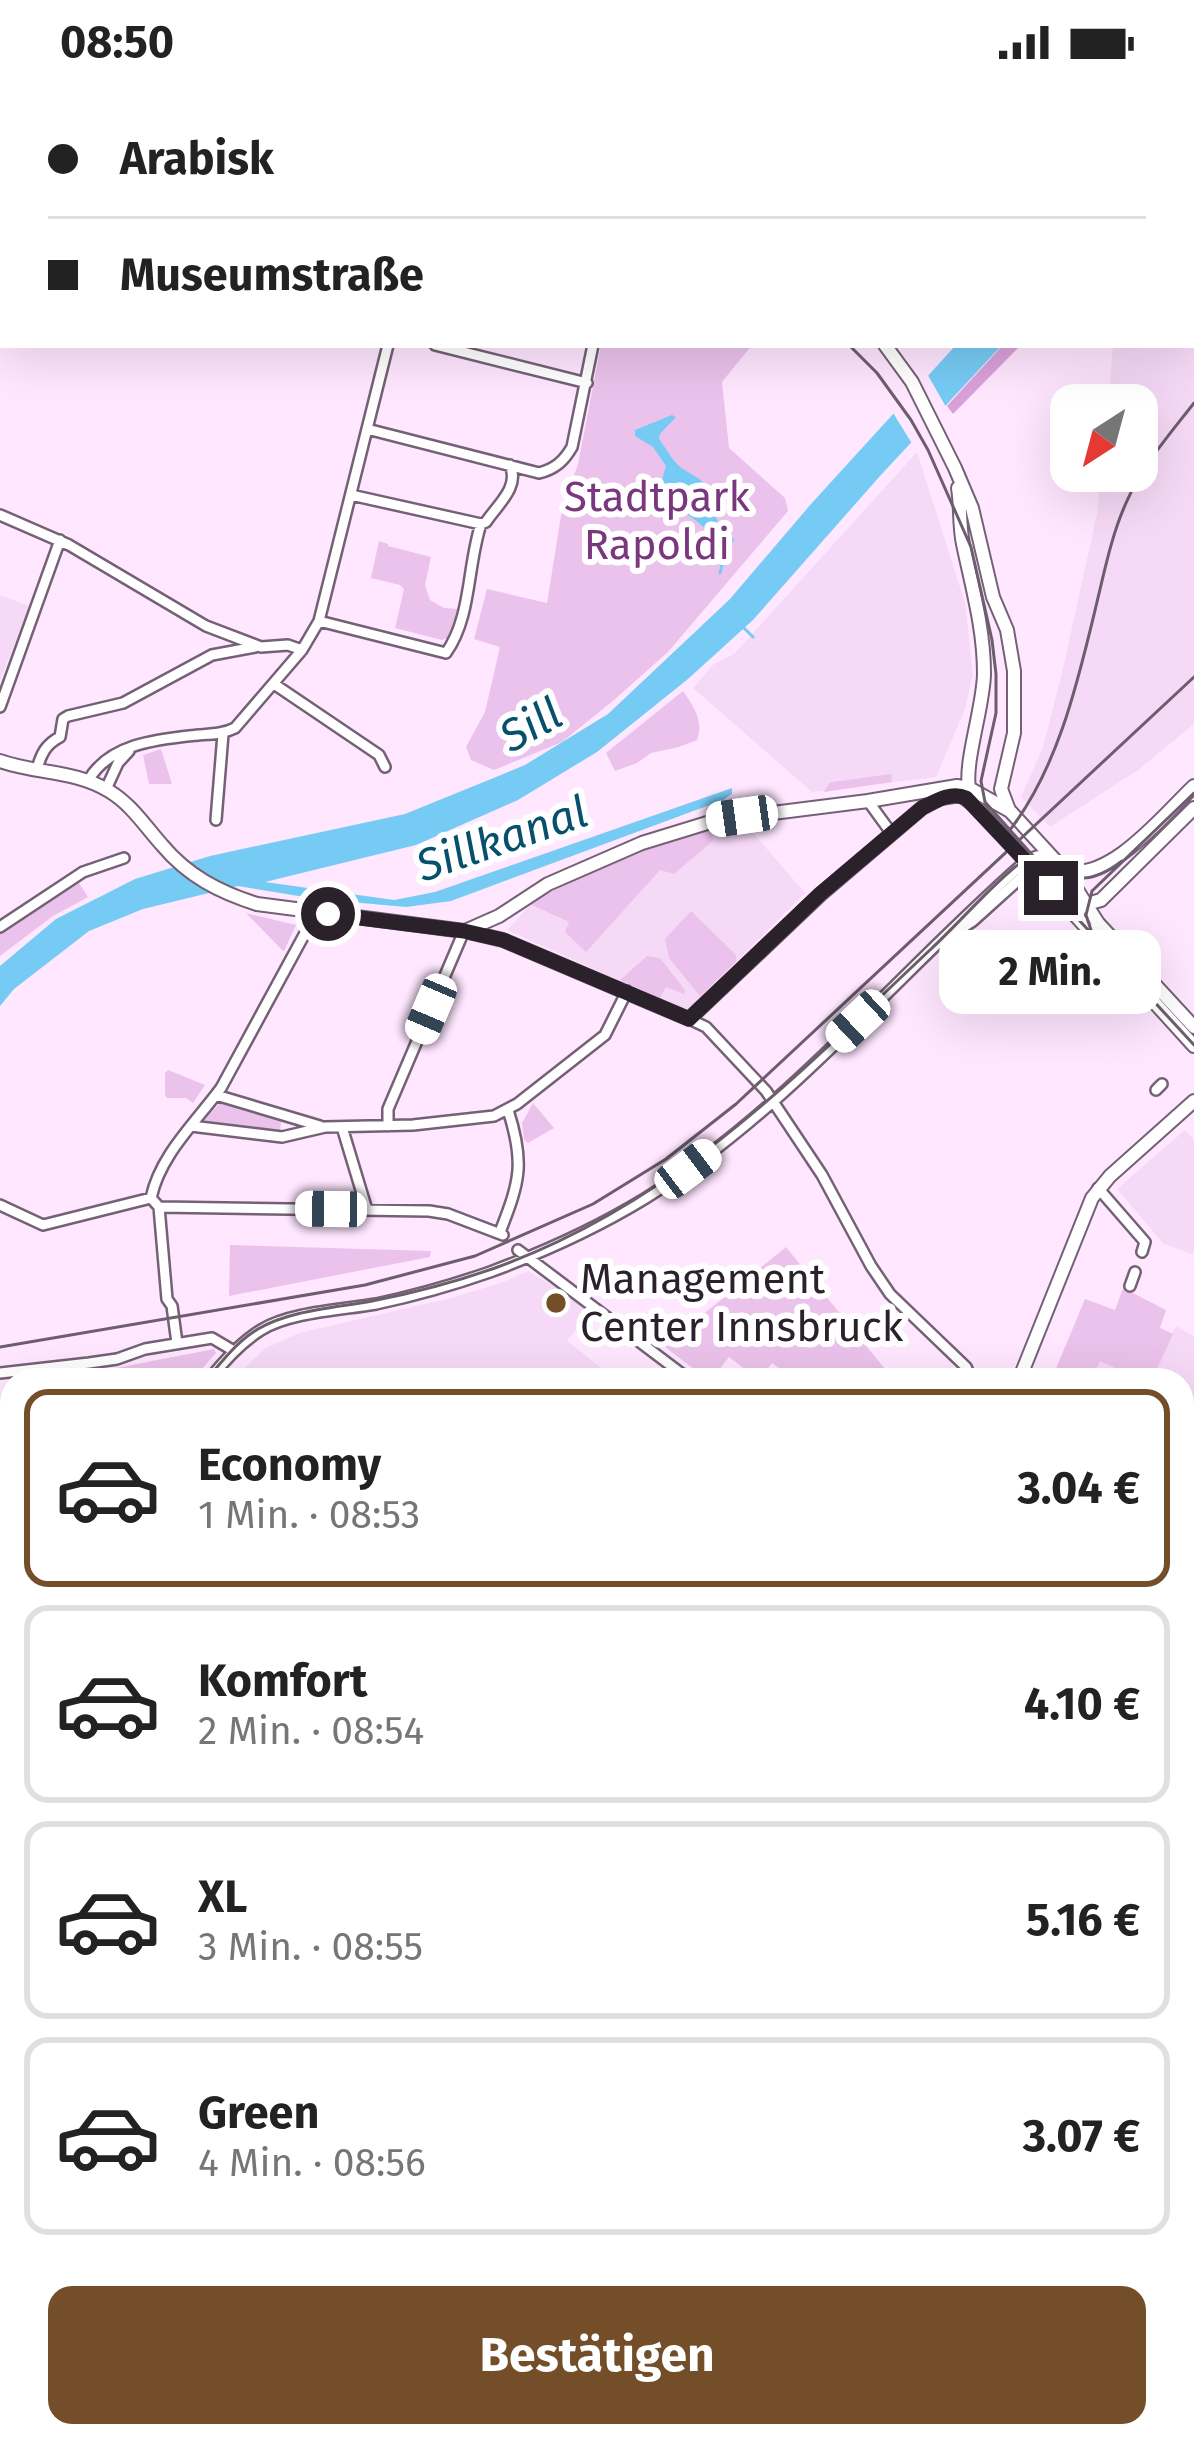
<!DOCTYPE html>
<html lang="de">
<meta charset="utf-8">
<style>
:root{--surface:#fff;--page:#f2f2f2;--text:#222;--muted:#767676;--line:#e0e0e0;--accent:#734e29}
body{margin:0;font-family:"Fira Sans",sans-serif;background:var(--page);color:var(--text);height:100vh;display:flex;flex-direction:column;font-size:45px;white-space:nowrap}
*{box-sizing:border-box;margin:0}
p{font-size:39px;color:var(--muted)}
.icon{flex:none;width:66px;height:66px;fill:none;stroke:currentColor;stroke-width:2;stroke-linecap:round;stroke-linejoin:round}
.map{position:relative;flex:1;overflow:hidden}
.sheet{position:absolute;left:0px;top:1284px;width:1194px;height:1080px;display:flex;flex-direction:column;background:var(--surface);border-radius:36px 36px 0 0;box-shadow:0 12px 48px #0002}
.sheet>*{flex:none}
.hud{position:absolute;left:0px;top:0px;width:1194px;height:264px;box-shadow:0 12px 48px #0002;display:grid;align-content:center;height:264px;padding:0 48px;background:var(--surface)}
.needle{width:78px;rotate:216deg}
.tools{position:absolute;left:1050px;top:300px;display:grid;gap:24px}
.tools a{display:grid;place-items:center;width:108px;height:108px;border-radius:24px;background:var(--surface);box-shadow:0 12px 48px #0002;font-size:60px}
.end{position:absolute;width:54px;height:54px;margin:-27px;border:15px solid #2a212a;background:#fff;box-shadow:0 0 0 6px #fff}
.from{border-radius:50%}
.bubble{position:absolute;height:84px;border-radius:24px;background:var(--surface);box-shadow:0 12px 48px #0002;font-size:39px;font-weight:700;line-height:84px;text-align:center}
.car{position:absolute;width:36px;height:72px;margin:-36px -18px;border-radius:15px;box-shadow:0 0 9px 3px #0007;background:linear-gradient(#fff 24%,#345 0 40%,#fff 0 76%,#345 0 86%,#fff 0)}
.hud b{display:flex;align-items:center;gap:42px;height:114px;font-size:45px}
.hud b+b{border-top:3px solid var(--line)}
.hud i{width:30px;height:30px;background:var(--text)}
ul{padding:21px 0 0;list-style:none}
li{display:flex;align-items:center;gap:36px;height:198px;margin:0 24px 18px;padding:0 24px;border:6px solid var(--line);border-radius:24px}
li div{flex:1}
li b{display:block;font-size:45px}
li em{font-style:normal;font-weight:700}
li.active{border-color:var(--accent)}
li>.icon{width:108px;height:108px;stroke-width:1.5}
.cta{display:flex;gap:24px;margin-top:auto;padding:24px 48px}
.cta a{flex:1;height:138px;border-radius:24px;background:var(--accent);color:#fff;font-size:48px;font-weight:700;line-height:138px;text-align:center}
.status{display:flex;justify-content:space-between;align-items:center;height:84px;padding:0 60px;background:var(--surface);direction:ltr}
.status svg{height:33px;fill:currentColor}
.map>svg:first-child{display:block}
</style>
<div class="status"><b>08:50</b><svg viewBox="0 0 49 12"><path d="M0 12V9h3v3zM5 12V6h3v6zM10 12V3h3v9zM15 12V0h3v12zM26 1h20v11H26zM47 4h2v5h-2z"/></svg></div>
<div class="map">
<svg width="1194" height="2364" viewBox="0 0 1194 2364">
<rect width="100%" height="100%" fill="#ffe7ff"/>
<path fill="#f6d9f6" d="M1194,107V640L1138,686L1050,743L1021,713L1043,663L1062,589L1097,430L1101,387H1137V321H1108L1113,261H1191V111Z
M917,368L965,519L973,590L965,625L936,693L812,708L693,604L714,580L734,570Z
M0,511L29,522L0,597Z
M742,736L805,809L687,927L507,846L535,816L639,764L709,741Z
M1185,1046L1194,1056V1168L1191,1170L1163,1159L1117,1105Z
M528,1187L592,1225L567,1257L614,1294L611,1296H231L266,1264L299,1249L447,1215L501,1199Z
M1085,1215L1172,1249L1176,1242L1194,1252V1381L1182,1375V1296L1046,1295L1047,1290L1053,1292Z"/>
<path fill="#ebc2eb" d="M601,261H752L722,298L729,364L785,414L788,427L668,568L614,616L562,658L494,686L471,676L466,663L485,628L500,563L474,555L487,505L547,519L562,426L578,380Z
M379,457L388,460V462L431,473L425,501L430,516L444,524L459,525L447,554L442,556L395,544L404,505L400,501L371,494Z
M683,607C694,623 704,637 697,656L679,663L651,669L637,679L615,687L606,669Z
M161,665L172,700H149L143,671Z
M891,690L892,698L824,708L829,699L833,698Z
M709,741L714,756L674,790L660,786L586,868L565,848L569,838L532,821L535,816L639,764Z
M77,796L88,813L53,832L0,872V848Z
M691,827L736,871V878L700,912L669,874L665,855Z
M246,829L296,841L284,867H283Z
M647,872L660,874L685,906L684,910L666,903L660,914L620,896Z
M168,986L205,1001L193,1019L186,1014H167L165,1011V989Z
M220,1019L281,1038L280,1049L208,1040L205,1035Z
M533,1019L554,1044L528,1059L524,1056L522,1039Z
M230,1161L431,1167L430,1173L229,1212Z
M786,1163L894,1296H817L809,1290L803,1296H795L772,1279L759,1296L729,1273L711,1296H708L664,1262Z
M1123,1204L1166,1226L1160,1244L1173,1250L1152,1296H1137V1294L1100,1277L1091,1296L1046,1295L1047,1290L1053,1292L1085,1215L1115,1226Z
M214,1265L216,1269L192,1296H84L80,1291Z
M1182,1611L1194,1621V1740L1182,1753Z
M1182,1881L1194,1886V1953L1182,1959Z
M649,2352H699L680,2364H625Z"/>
<path fill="#d9a1da" d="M1003,261H1021L953,330L947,322Z"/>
<path fill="#76cbf5" d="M956,261H1002L880,392L753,536L688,595L597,668L518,716L416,761L265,798L394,816L435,808L732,704V710L723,716L451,817L406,823L317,815L238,802L143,825L89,847L14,905L0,922V882L56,835L135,795L210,772L405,730L525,681L608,630L730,515L811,420Z
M672,331L676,333L660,350L659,355C665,363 671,374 677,380C687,390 700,392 708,404C723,427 704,431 734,455L733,459C712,457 700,435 680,427L674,429C658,415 660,400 666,382L653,363L635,352V346Z
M1194,1962V2064L1182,2070V1968Z
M442,2352H649L625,2364H404L418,2363Z"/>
<path fill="#ffe7ff" d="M925,286L946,323L913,361L890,324Z"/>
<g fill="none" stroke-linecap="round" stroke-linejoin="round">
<path stroke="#76cbf5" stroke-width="3" d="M720,489L725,468
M742,542L753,553
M139,1292L156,1296
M172,1296L187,1287"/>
<g stroke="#756175" stroke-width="14">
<path id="street" d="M883,0L889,3
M187,3V0
M451,3V0
M640,3L641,0
M925,3L926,0
M1076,3L1078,0
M435,261L587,299
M367,345L539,389C555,385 564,377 572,363L593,261
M351,411L481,440L486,438C498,420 520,403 510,381
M0,431L69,461L206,542L261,563L288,561L302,566
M319,537L446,569C472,532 467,482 481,440
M274,600L379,671L385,683
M0,623L60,456
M37,685C41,670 46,660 60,653L63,635L68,632L123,619L212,571L255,563
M88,697C109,659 159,655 198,651C211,650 223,650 235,644L302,566L319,537L388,261
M106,705L118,679L129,667
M868,717L892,750
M216,736L223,650
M0,843L83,788L124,774
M956,848L973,837L1024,791L1037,792
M689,935L706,943L766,1007L822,1091L871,1182L890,1210L966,1283L972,1296
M1156,1006L1162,1000
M216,1011L320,1042
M191,1042L282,1053L325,1043L413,1041L494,1032L517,1020L605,951L627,907
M388,1042V1025L464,847
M342,1043L367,1126
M1098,1104L1145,1158L1142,1168
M151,1114C160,1071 196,1038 221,1004L316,829
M0,1121L43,1141L151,1114L159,1123L429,1127L448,1130L503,1151
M159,1123L167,1215L172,1222L177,1259
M500,1148C520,1097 525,1079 508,1026
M518,1166L690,1296
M1130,1202L1135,1188
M0,1289L89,1279L117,1275L145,1265L212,1254L234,1267
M209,1296C224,1277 240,1259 261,1246C290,1228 342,1226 376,1220C414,1212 453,1201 490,1188C544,1168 597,1144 646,1114C789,1025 900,887 1026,777
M1182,1386L1194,1391
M0,1540L12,1526
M0,1706L12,1718
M1182,1768L1194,1755
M0,1904L12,1892
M0,1971L12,1982
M1182,2093L1194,2087
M0,2139L12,2138
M1182,2301L1194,2294
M861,2352L870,2364
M1058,2364L1081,2352"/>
</g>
<g stroke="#756175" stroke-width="16">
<path id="secondary" d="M734,0L735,3
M35,3V0
M0,160L3,155
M0,183L3,179
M885,261L912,298L955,384L972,424L993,513L1007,546L1014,587V649L1001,705L1009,726
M958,404C961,422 959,441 963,460C972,503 984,545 984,589C984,623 962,683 970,709
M0,677C36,690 75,686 109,707C131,720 145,742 162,761C188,792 219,808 257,820L464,847L503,856L689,935L821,810L922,724L941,714L960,711L976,722L994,742L1194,962
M1026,777L1039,773C1047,777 1056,783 1064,786C1109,800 1164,730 1194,702
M1078,818L1087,820L1101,816L1194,724
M465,847L499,832L548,800L642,759L717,736L868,717L957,702L969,704L1010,727L1065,787L1098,839L1194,943
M1019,1296L1092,1114L1110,1092L1194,1017
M0,1460L12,1473
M1182,2192L1194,2187
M986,2352L991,2364
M688,2364L706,2352"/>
</g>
<g stroke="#756175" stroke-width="18">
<path id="primary" d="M1182,1875L1194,1879
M0,2310L12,2308"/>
</g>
<use href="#street" stroke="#fff" stroke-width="9"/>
<use href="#secondary" stroke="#fff" stroke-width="12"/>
<use href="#primary" stroke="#fff" stroke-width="14"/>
<path stroke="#6c5e6c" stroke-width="3" d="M100,0L117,3
M730,0L731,3
M55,3H83
M0,162L3,156
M849,261L877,289L911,336L928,366L971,463L992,556L996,590V629L981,697L985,718L1060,802L1079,836L1194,961
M1092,849L1086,831L1092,807L1194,709
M206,1296C222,1278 237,1257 258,1245C291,1226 335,1224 372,1217C414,1209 455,1198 495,1184C675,1119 795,993 931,865C960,838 985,808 1016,782C1060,761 1063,822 1122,777
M0,1537L12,1523"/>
<path stroke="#6c5e6c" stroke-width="3" d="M1191,115L1194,112
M1191,146L1194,143
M1006,751C1058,687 1078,597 1097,518C1105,485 1112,450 1126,419C1142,382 1169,351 1194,319
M0,1263L365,1201L475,1172L593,1120L666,1075L736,1020L1194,593
M497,2364L505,2352"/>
</g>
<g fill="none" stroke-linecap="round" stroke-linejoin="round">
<path stroke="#2a212a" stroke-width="15" d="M328,830L464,847L503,856L689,935L820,810L922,724C936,717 951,707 966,714L1051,804"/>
</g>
<circle fill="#734e29" stroke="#fff" stroke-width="4.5" cx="556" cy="1219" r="12"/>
<g text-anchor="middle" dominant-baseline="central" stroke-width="12" stroke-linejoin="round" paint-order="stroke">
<g font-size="42" fill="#7a377d" stroke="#fff">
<text x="657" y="413">Stadtpark<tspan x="657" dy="48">Rapoldi</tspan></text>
</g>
<g font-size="42" fill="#2a212a" stroke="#fff" text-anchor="start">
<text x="580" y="1195">Management<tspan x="580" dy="48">Center Innsbruck</tspan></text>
</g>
<g font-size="45" font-style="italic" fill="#07506c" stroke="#fff">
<text transform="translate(531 641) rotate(-29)">Sill</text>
<text transform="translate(502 755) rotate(-19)">Sillkanal</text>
</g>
</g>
</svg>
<div class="tools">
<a><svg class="needle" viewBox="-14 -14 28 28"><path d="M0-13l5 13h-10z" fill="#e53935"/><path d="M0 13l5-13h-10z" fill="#767676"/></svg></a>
</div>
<i class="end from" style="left:328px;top:830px"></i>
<i class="end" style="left:1051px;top:804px"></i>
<div class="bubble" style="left:939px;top:846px;width:222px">2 Min.</div>
<i class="car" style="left:742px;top:732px;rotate:262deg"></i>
<i class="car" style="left:431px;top:925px;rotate:203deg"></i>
<i class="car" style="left:858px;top:937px;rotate:227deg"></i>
<i class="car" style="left:688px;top:1085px;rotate:53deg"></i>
<i class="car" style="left:331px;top:1125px;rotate:271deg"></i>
<div class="hud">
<b><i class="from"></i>Arabisk</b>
<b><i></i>Museumstraße</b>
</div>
<section class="sheet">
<ul>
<li class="active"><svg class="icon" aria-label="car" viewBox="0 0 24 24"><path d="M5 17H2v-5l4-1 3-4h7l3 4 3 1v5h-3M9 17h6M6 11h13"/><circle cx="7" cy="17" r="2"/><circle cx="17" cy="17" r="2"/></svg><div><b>Economy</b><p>1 Min. · 08:53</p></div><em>3.04 €</em></li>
<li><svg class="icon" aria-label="car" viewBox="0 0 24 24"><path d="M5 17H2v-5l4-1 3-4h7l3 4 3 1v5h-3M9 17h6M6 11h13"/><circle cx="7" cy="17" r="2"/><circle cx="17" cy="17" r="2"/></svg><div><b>Komfort</b><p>2 Min. · 08:54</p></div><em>4.10 €</em></li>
<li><svg class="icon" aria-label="car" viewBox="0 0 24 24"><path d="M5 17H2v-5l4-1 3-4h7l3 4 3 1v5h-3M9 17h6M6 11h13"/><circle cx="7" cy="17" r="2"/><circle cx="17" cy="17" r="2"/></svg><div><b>XL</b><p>3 Min. · 08:55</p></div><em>5.16 €</em></li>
<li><svg class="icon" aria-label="car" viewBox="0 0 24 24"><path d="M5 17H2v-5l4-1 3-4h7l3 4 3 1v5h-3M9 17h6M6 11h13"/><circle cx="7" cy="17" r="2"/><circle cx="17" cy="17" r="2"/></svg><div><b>Green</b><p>4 Min. · 08:56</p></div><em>3.07 €</em></li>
</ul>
<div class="cta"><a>Bestätigen</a></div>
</section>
</div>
